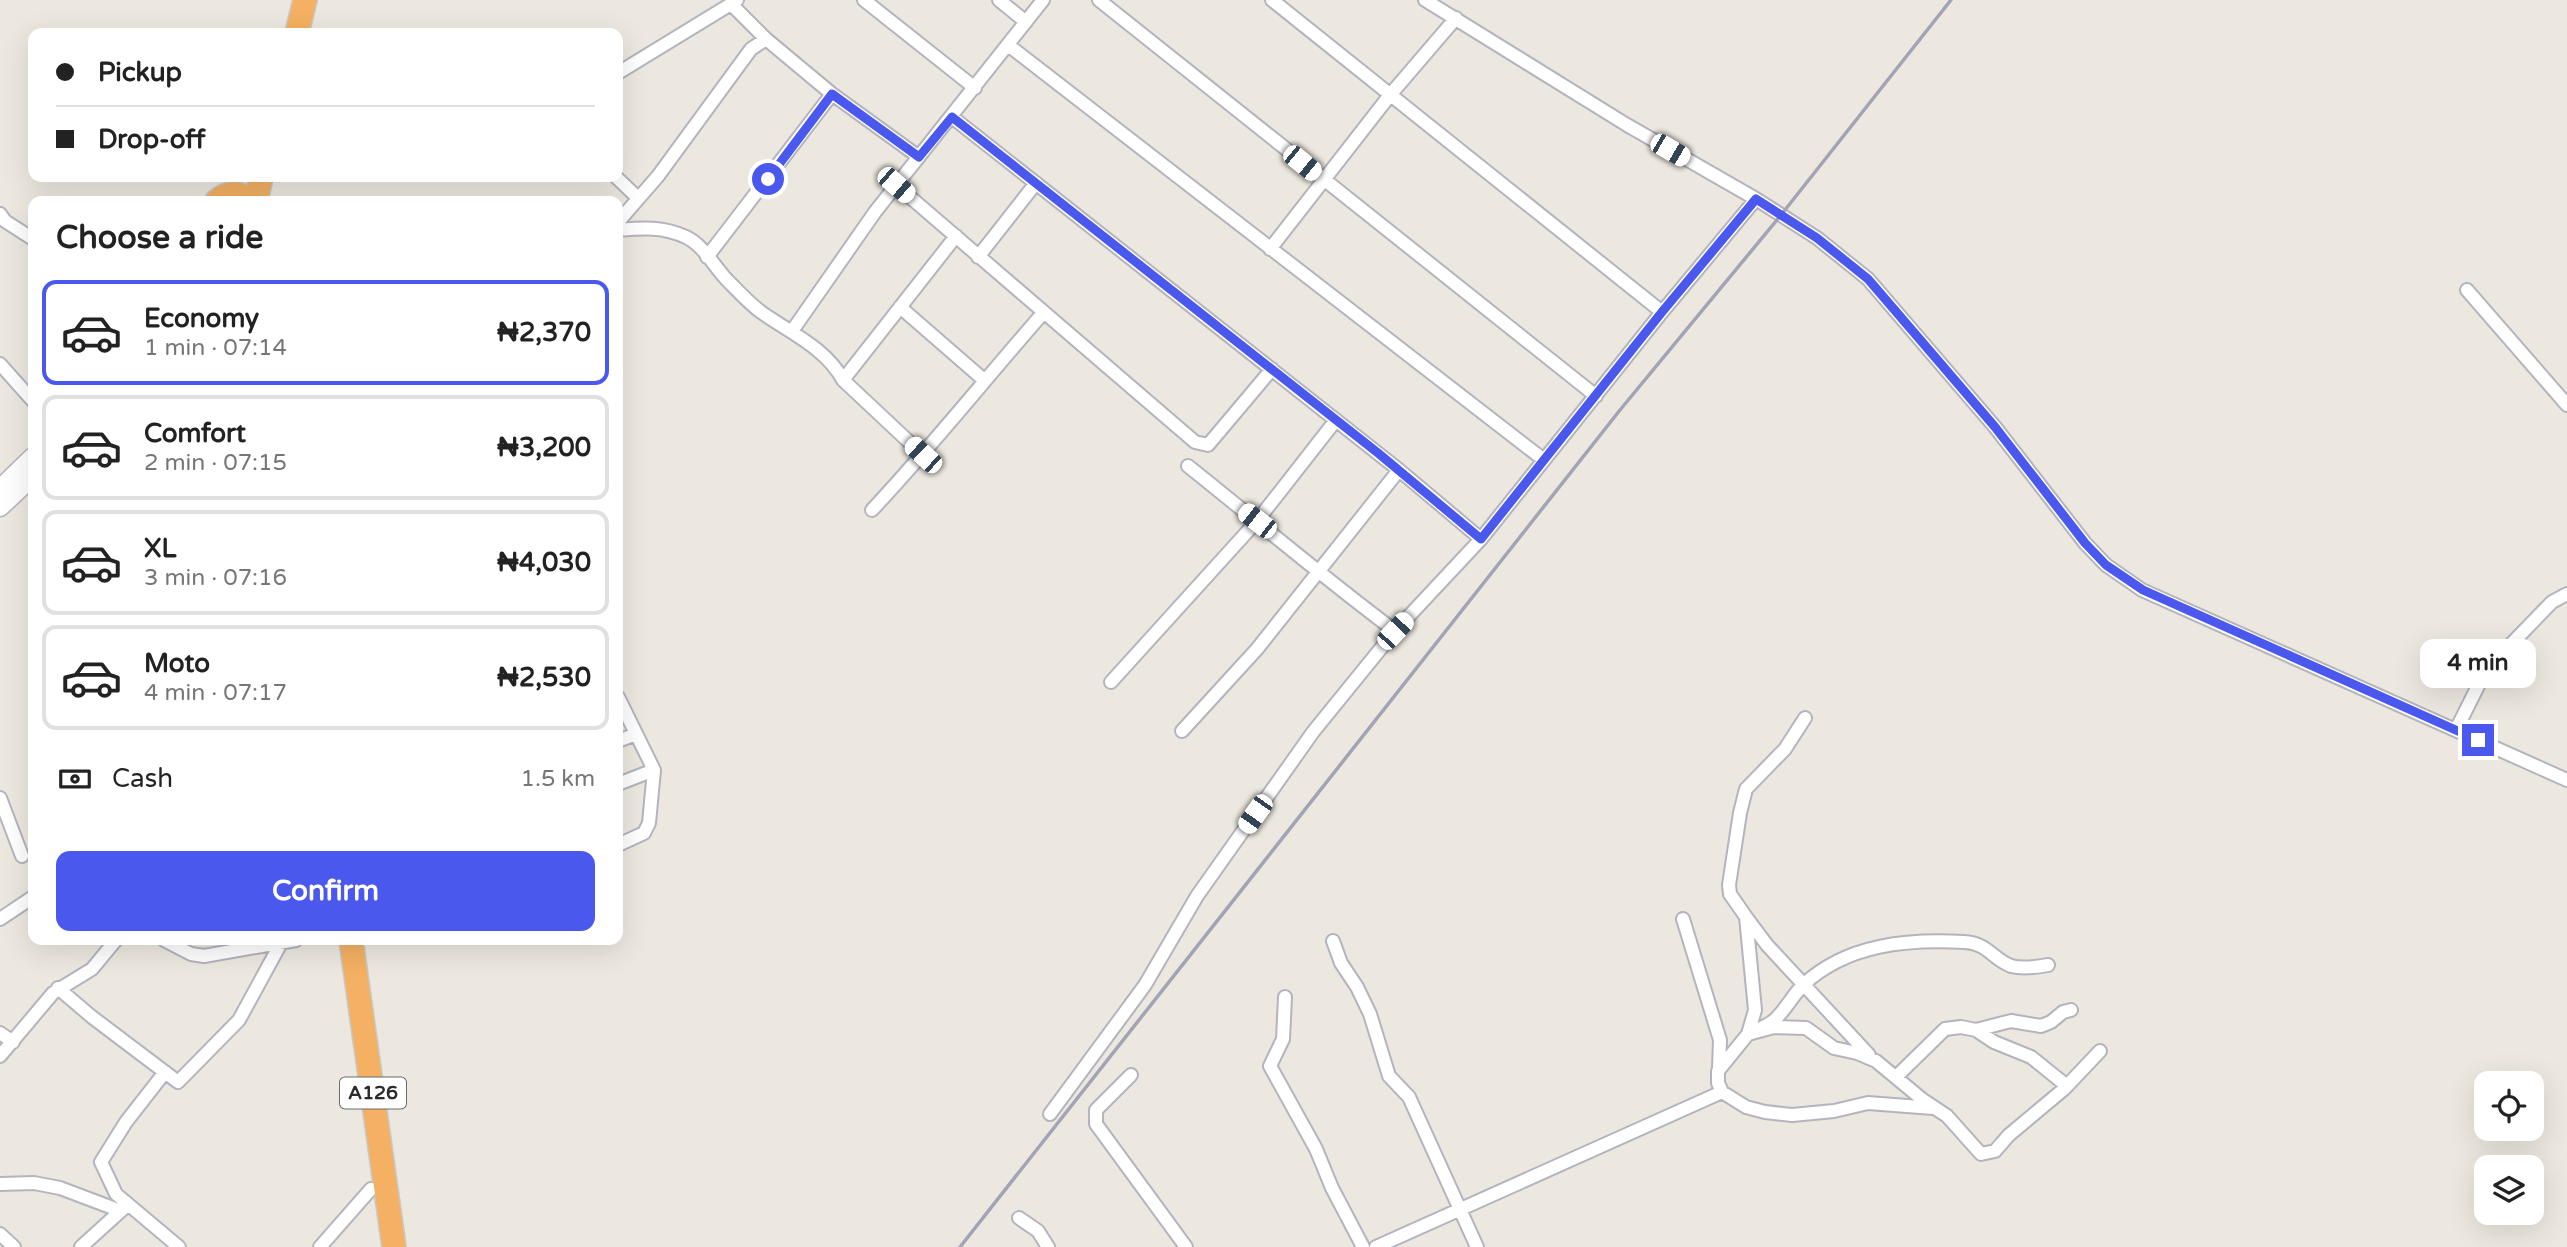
<!DOCTYPE html>
<meta charset="utf-8">
<style>
:root{--surface:#fff;--page:#f6f6f6;--text:#222;--muted:#767676;--line:#e0e0e0;--accent:#4b58ee}
body{margin:0;font-family:"Varela Round",sans-serif;background:var(--page);color:var(--text);height:100vh;display:flex;flex-direction:column;font-size:26px;white-space:nowrap}
*{box-sizing:border-box;margin:0}
p{font-size:23px;color:var(--muted)}
.icon{flex:none;width:38px;height:38px;fill:none;stroke:currentColor;stroke-width:2;stroke-linecap:round;stroke-linejoin:round}
.map{position:relative;flex:1;overflow:hidden}
.details{position:absolute;left:28px;top:196px;width:595px;height:749px;display:flex;flex-direction:column;background:var(--surface);border-radius:14px;box-shadow:0 7px 28px #0002}
.details>*{flex:none}
.top-card{position:absolute;left:28px;top:28px;width:595px;height:154px;border-radius:14px;box-shadow:0 7px 28px #0002;display:grid;align-content:center;height:154px;padding:0 28px;background:var(--surface)}
.controls{position:absolute;left:2474px;top:1071px;display:grid;gap:14px}
.controls a{display:grid;place-items:center;width:70px;height:70px;border-radius:14px;background:var(--surface);box-shadow:0 7px 28px #0002;font-size:35px}
.end{position:absolute;width:32px;height:32px;margin:-16px;border:9px solid #4b58ee;background:#fff;box-shadow:0 0 0 4px #fff}
.from{border-radius:50%}
.bubble{position:absolute;height:49px;border-radius:14px;background:var(--surface);box-shadow:0 7px 28px #0002;font-size:23px;font-weight:800;line-height:49px;text-align:center}
.car{position:absolute;width:21px;height:42px;margin:-21px -10px;border-radius:9px;box-shadow:0 0 5px 2px #0007;background:linear-gradient(#fff 24%,#345 0 40%,#fff 0 76%,#345 0 86%,#fff 0)}
.top-card b{display:flex;align-items:center;gap:24px;height:66px;font-size:26px}
.top-card b+b{border-top:2px solid var(--line)}
.top-card i{width:18px;height:18px;background:var(--text)}
ul{padding:0;list-style:none}
li{display:flex;align-items:center;gap:21px;height:105px;margin:0 14px 10px;padding:0 14px;border:4px solid var(--line);border-radius:14px}
li div{flex:1}
li b{display:block;font-size:26px}
li em{font-style:normal;font-weight:800}
li.on{border-color:var(--accent)}
li>.icon{width:63px;height:63px;stroke-width:1.5}
h2{padding:0 28px;font-size:32px;line-height:84px}
.pay{display:flex;align-items:center;gap:18px;height:77px;padding:0 28px;font-size:26px}
.pay p{margin-inline-start:auto}
.cta{display:flex;gap:14px;margin-top:auto;padding:14px 28px}
.cta a{flex:1;height:80px;border-radius:14px;background:var(--accent);color:#fff;font-size:28px;font-weight:800;line-height:80px;text-align:center}
.map>svg:first-child{display:block}
</style>
<div class="map">
<svg width="2567" height="1247" viewBox="0 0 2567 1247">
<rect width="100%" height="100%" fill="#ede8df"/>
<g fill="none" stroke-linecap="round" stroke-linejoin="round">
<g stroke="#b3b4be" stroke-width="16">
<path id="street" d="M864,0L975,88
M999,0L1026,22
M1099,0L1596,396
M1272,0L1662,312
M1425,0L1627,125L1756,199L1817,238L1868,279L1995,427L2085,543L2106,565L2142,590L2567,780
M766,39L832,94L919,157
M1008,45L1544,460
M618,73L731,4
M952,117L1399,470L1481,539
M616,177L638,198
M896,185L1195,442L1208,445L1272,369
M0,214L5,221L33,239
M618,222L658,176L751,49L766,39L731,4L737,0
M618,230C642,228 663,226 686,237C705,246 715,269 730,283C740,293 750,304 761,312C789,332 826,348 843,380L923,455
M1270,249L1390,95L1456,18
M707,257L832,94
M978,257L1036,183
M2467,290L2567,405
M900,307L984,380
M792,331L875,212L1043,0
M0,364L33,401
M843,380L956,236
M1188,466C1257,521 1324,578 1395,631
M872,510C932,446 986,378 1044,312
M1111,682L1257,521L1336,420
M618,697L654,770L618,784
M1805,718L1785,749L1746,789L1740,813L1729,885L1730,894L1746,917L1755,1010L1748,1034L1718,1071V1083L1722,1092L1746,1107L1765,1112L1792,1115L1834,1111L1868,1103L1933,1108
M2456,730L2486,670L2552,602L2567,594
M1182,731L1257,649L1399,470
M618,741L636,734
M0,798L22,856
M618,845L644,833L649,823L654,770
M1746,917L1767,945L1869,1055
M0,919L33,897
M1683,919L1720,1040L1719,1068
M164,940L191,954L204,956L296,940
M1333,941L1341,963L1357,987L1370,1014L1389,1076L1409,1097L1477,1247
M2048,965C2037,967 2022,969 2011,966C1992,959 1988,943 1964,942C1907,939 1847,944 1803,985C1792,996 1784,1013 1772,1022C1765,1027 1756,1030 1748,1034L1774,1027L1806,1028L1834,1048L1857,1053L1876,1061L1923,1100L1947,1116L1981,1154L1995,1151L2009,1135L2064,1089L2100,1051
M58,988L92,1017L178,1082L239,1020L281,943
M1285,997L1283,1039L1270,1066L1316,1149L1332,1188L1363,1247
M1976,1030L2011,1021L2041,1026L2051,1022L2063,1012L2071,1010
M0,1033L13,1042
M0,1056L53,993L92,969L116,940
M165,1072L126,1122L101,1162L116,1194L179,1247
M1131,1075L1096,1110V1124L1186,1247
M1896,1077L1945,1029L1961,1027L1976,1030L1994,1042L2031,1057L2067,1086
M1050,1114L1145,985L1197,896L1313,732L1395,631L1481,539L1662,312L1756,199
M0,1184L34,1183L60,1188L121,1211
M1019,1218L1038,1231L1048,1247
M0,1234L14,1247
M81,1247L125,1207
M320,1247L371,1189
M1376,1247L1722,1092"/>
</g>
<g stroke="#b3b4be" stroke-width="21">
<path id="secondary" d="M0,489L33,457
M0,507L33,476"/>
</g>
<g stroke="#c8c8c8" stroke-width="26">
<path id="highway" d="M297,33L305,0
M217,201C227,192 239,191 249,201
M256,201L261,177
M351,940L394,1247"/>
</g>
<use href="#street" stroke="#fff" stroke-width="12"/>
<use href="#secondary" stroke="#fff" stroke-width="18"/>
<use href="#highway" stroke="#f4b163" stroke-width="23"/>
<path stroke="#a2a3b5" stroke-width="3.5" d="M960,1247L1620,410L1781,215L1951,0"/>
</g>
<g fill="none" stroke-linecap="round" stroke-linejoin="round">
<path stroke="#4b58ee" stroke-width="9" d="M768,179L832,94L919,157L952,117L1378,453L1481,539L1662,312L1756,199L1817,238L1868,279L1995,427L2085,543L2106,565L2143,590L2478,740"/>
</g>
<g text-anchor="middle" dominant-baseline="central" stroke-width="5" stroke-linejoin="round" paint-order="stroke">
<rect fill="#fff" stroke="#6b6b6b" stroke-width="2" x="340" y="1077.5" width="66" height="31" rx="5"/>
<g font-size="19" font-weight="bold" fill="#2c2c2c">
<text x="373" y="1093">A126</text>
</g>
</g>
</svg>
<div class="controls">
<a><svg class="icon" aria-label="locate" viewBox="0 0 24 24"><circle cx="12" cy="12" r="6"/><path d="M12 2v4M12 18v4M2 12h4M18 12h4"/></svg></a>
<a><svg class="icon" aria-label="layers" viewBox="0 0 24 24"><path d="M12 4l9 5-9 5-9-5zM3 14l9 5 9-5"/></svg></a>
</div>
<i class="end from" style="left:768px;top:179px"></i>
<i class="end" style="left:2478px;top:740px"></i>
<div class="bubble" style="left:2420px;top:639px;width:116px">4 min</div>
<i class="car" style="left:1670px;top:150px;rotate:120deg"></i>
<i class="car" style="left:1302px;top:163px;rotate:129deg"></i>
<i class="car" style="left:896px;top:185px;rotate:131deg"></i>
<i class="car" style="left:923px;top:455px;rotate:313deg"></i>
<i class="car" style="left:1257px;top:521px;rotate:308deg"></i>
<i class="car" style="left:1395px;top:631px;rotate:43deg"></i>
<i class="car" style="left:1255px;top:814px;rotate:215deg"></i>
<div class="top-card">
<b><i class="from"></i>Pickup</b>
<b><i></i>Drop-off</b>
</div>
<section class="details">
<h2>Choose a ride</h2>
<ul>
<li class="on"><svg class="icon" aria-label="car" viewBox="0 0 24 24"><path d="M5 17H2v-5l4-1 3-4h7l3 4 3 1v5h-3M9 17h6M6 11h13"/><circle cx="7" cy="17" r="2"/><circle cx="17" cy="17" r="2"/></svg><div><b>Economy</b><p>1 min · 07:14</p></div><em>₦2,370</em></li>
<li><svg class="icon" aria-label="car" viewBox="0 0 24 24"><path d="M5 17H2v-5l4-1 3-4h7l3 4 3 1v5h-3M9 17h6M6 11h13"/><circle cx="7" cy="17" r="2"/><circle cx="17" cy="17" r="2"/></svg><div><b>Comfort</b><p>2 min · 07:15</p></div><em>₦3,200</em></li>
<li><svg class="icon" aria-label="car" viewBox="0 0 24 24"><path d="M5 17H2v-5l4-1 3-4h7l3 4 3 1v5h-3M9 17h6M6 11h13"/><circle cx="7" cy="17" r="2"/><circle cx="17" cy="17" r="2"/></svg><div><b>XL</b><p>3 min · 07:16</p></div><em>₦4,030</em></li>
<li><svg class="icon" aria-label="car" viewBox="0 0 24 24"><path d="M5 17H2v-5l4-1 3-4h7l3 4 3 1v5h-3M9 17h6M6 11h13"/><circle cx="7" cy="17" r="2"/><circle cx="17" cy="17" r="2"/></svg><div><b>Moto</b><p>4 min · 07:17</p></div><em>₦2,530</em></li>
</ul>
<div class="pay"><svg class="icon" aria-label="cash" viewBox="0 0 24 24"><path d="M3 7h18v10H3z"/><circle cx="12" cy="12" r="2"/></svg>Cash<p>1.5 km</p></div>
<div class="cta"><a>Confirm</a></div>
</section>
</div>
